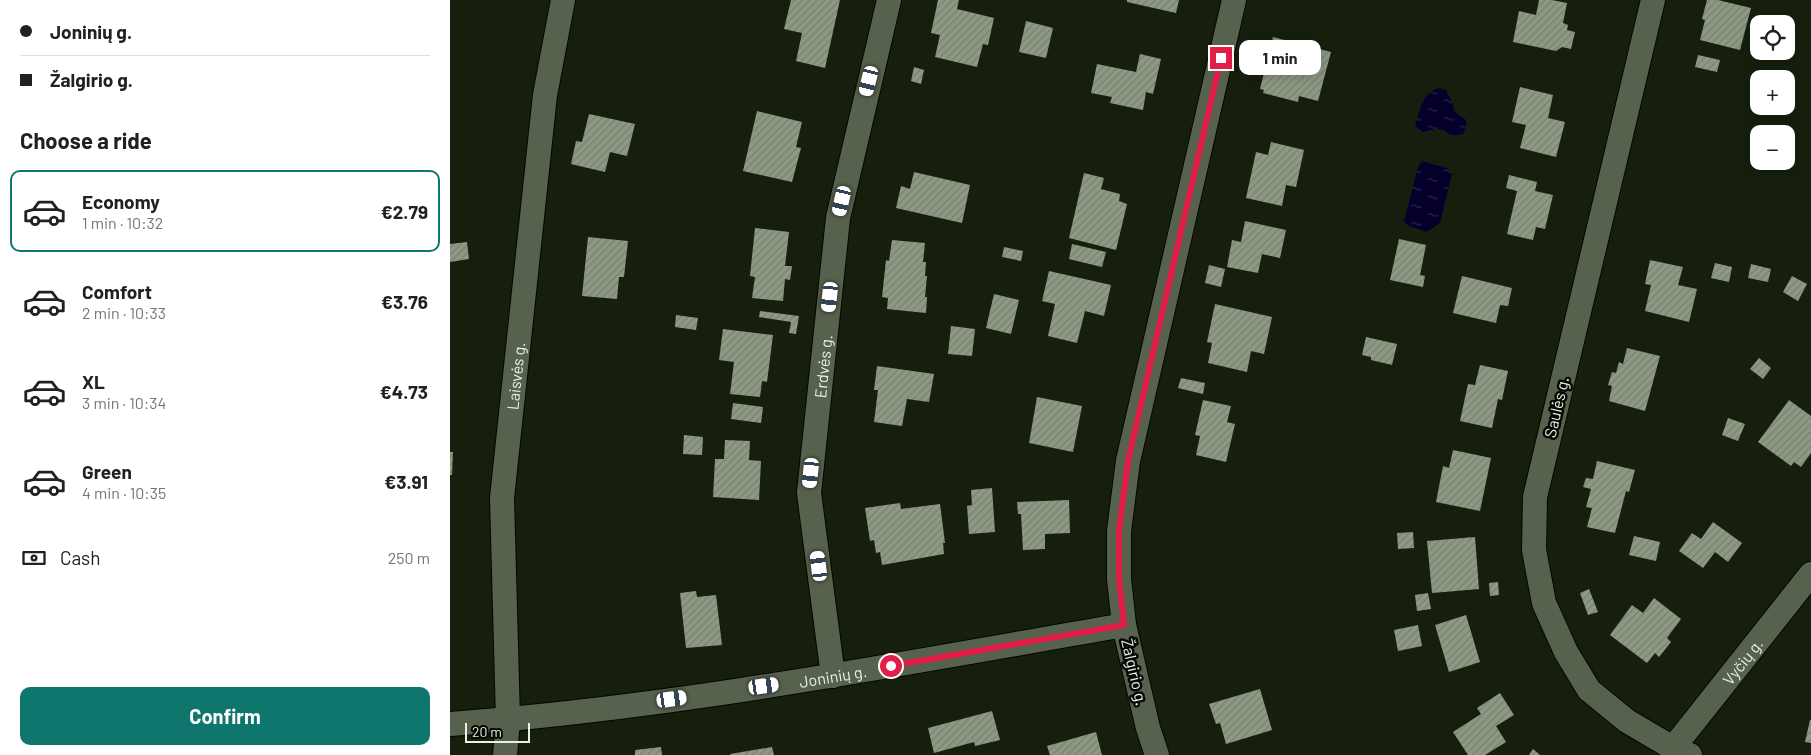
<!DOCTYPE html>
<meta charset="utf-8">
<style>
:root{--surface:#fff;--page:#f2f2f2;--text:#202124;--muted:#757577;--line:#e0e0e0;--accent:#0f766e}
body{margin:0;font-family:Barlow,sans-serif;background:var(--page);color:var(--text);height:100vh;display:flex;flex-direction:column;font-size:19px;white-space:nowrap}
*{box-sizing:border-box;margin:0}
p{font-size:16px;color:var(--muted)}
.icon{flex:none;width:28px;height:28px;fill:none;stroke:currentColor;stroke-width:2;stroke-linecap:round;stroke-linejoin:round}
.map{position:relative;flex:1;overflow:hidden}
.panel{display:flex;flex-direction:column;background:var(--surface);width:450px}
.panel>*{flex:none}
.banner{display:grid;align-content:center;height:110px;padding:0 20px;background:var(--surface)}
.fabs{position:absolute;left:1300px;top:15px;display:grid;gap:10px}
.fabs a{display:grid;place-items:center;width:45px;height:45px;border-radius:10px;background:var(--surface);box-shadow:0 2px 12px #0003;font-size:25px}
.scale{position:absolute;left:15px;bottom:12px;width:65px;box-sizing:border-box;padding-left:5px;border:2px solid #e9f0e4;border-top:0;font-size:14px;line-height:18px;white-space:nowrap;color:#e9f0e4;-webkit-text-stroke:4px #050703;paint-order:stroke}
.end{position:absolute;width:22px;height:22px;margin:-11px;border:6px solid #e11d48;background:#fff;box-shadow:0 0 0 2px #fff}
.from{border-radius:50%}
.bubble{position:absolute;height:35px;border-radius:10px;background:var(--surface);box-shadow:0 2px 12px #0003;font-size:16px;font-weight:700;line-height:35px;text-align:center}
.car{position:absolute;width:15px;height:30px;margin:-15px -8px;border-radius:6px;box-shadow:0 0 4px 1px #0007;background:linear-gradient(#fff 24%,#345 0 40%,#fff 0 76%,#345 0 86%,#fff 0)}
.banner b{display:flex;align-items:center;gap:18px;height:48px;font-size:19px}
.banner b+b{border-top:1px solid var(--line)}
.banner i{width:12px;height:12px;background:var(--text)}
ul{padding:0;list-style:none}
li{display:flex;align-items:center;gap:15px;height:82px;margin:0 10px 8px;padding:0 10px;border:2px solid transparent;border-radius:10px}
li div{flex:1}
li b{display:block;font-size:19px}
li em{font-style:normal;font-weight:700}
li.active{border-color:var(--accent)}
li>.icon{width:45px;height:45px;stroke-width:1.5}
h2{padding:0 20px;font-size:22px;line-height:60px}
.pay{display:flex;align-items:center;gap:12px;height:55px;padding:0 20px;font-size:19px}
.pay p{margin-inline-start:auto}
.action{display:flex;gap:10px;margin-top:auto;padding:10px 20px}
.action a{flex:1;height:58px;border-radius:10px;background:var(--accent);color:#fff;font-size:20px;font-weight:700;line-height:58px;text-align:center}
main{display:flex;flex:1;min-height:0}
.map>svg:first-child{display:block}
</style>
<main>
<section class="panel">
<div class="banner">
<b><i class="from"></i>Joninių g.</b>
<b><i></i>Žalgirio g.</b>
</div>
<h2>Choose a ride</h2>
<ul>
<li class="active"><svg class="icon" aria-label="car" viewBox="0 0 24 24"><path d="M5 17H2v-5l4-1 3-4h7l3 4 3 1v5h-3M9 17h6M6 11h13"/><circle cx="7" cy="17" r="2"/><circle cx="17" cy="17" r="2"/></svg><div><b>Economy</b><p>1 min · 10:32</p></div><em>€2.79</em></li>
<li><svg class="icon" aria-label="car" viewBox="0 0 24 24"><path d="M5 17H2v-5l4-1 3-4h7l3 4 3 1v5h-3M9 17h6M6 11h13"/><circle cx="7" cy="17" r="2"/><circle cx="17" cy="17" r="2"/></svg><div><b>Comfort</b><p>2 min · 10:33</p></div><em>€3.76</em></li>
<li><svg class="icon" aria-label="car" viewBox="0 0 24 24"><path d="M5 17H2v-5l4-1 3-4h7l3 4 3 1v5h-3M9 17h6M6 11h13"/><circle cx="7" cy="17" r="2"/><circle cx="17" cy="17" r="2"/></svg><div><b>XL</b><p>3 min · 10:34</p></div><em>€4.73</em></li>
<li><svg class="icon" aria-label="car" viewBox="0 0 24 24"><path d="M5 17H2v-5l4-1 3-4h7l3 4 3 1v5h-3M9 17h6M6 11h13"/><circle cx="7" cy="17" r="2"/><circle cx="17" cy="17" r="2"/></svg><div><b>Green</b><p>4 min · 10:35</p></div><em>€3.91</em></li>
</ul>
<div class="pay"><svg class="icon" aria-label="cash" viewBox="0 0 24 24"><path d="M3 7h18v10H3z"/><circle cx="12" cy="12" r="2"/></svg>Cash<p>250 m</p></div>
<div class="action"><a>Confirm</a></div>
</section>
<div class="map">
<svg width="1361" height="755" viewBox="0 0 1361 755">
<defs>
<pattern id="water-ripples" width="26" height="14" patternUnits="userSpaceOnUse" patternTransform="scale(1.25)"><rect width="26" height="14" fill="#04002b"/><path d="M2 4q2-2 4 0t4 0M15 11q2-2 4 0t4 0" fill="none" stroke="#29264a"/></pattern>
<pattern id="building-hatch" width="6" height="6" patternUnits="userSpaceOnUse" patternTransform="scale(1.25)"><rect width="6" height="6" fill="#8e9984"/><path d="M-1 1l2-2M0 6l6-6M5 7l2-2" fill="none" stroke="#788171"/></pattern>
</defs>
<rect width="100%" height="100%" fill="#161f0d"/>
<path fill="url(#water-ripples)" d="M989,88L996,90L1003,104L1004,111L1016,120V128L1013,134C1004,136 1000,136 994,130L987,129L973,132L965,126C969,112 973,91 989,88Z
M972,161L997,168L1002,174L990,223L977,232L959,226L954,221L968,167Z"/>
<path fill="url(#building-hatch)" d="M341,0H390L375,68L346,61L352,33L334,29Z
M488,0H509L507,9L544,18L538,45L533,44L527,67L485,57L490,35L481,33Z
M677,0H729L726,13L677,2Z
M1089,0H1102L1117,3L1113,23L1118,25L1117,30L1125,32L1121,49L1112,47L1106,51L1063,42L1069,11L1086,15Z
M1257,0H1268L1301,8L1290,50L1250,40L1255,20L1252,19Z
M576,21L603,28L596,58L569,52Z
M823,37L881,52L868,101L849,96L848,102L813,93L814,90L810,89Z
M690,54L711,59L703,94L696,92L693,110L660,103L662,97L641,93L647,64L686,72Z
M1248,55L1270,60L1267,72L1245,67Z
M464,67L474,70L471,84L461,81Z
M1070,87L1103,95L1098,118L1115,122L1106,157L1070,148L1076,125L1062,122Z
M307,111L352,122L346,147L351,148L342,182L293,171Z
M139,114L185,124L177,156L160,152L155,172L121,164L126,141L132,142Z
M821,142L854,150L846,187L836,185L832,206L796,198L806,152L818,155Z
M464,172L520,185L512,223L446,208L451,186L460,189Z
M634,173L654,178L651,189L670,194L669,201L677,204L666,250L619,238Z
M1059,175L1087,182L1085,191L1103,195L1095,229L1086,227L1083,240L1057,234L1067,191L1056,188Z
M795,221L836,230L830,258L812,254L808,273L777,267L782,240L791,242Z
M305,228L339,232L335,266H342L340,280L335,279L333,301L302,298L305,277L300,276Z
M138,237L178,241L174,277H169L167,299L132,296Z
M949,239L976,245L970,275L975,276L973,287L940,280Z
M442,240L475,243L473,262H476L475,276H477L475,297H477L476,313L437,309L438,298L432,297L436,260L439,261Z
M17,242L19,259L0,262V244Z
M622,244L656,252L652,267L619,259Z
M554,247L573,251L571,261L552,257Z
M1200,260L1233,267L1228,285L1247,289L1239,322L1195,311L1201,285L1195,284Z
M1265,263L1282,267L1279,282L1261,278Z
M1301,264L1321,269L1318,282L1298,278Z
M759,265L775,269L771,287L755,283Z
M599,271L661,285L654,316L635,311L627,343L598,336L605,304L592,301Z
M1012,276L1062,288L1058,306L1050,305L1046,323L1003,313Z
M1342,276L1357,284L1348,301L1333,292Z
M544,294L569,300L561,334L536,328Z
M765,304L822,317L814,354L801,351L797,372L758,363L762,343L757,342Z
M310,311L349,316L346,334L339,333L341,322L309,317Z
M226,315L248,318L246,330L225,327Z
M501,326L525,329L522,356L498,354Z
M273,329L323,335L317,382L312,381L310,397L280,394L284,362L269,360Z
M916,337L947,344L942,365L921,360V357L912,355Z
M1177,348L1210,356L1195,411L1159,401L1162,386L1158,385L1162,372L1166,373L1169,362L1173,364Z
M1309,358L1321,368L1313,379L1300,369Z
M1030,365L1058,371L1052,400L1048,399L1042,428L1010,421L1018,384L1025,385Z
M427,366L484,374L479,402L457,399L452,426L424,422L428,390H424Z
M731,378L755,383L753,394L728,388Z
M587,397L632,406L623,452L579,443Z
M753,400L781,406L777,422L785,424L776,462L746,455L750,436L745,435Z
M1339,400L1361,416V453L1351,467L1344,462L1341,466L1308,442Z
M283,403L313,407L311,423L281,419Z
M1278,418L1295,424L1288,441L1272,435Z
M234,435L253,437L252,455L233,454Z
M275,440L300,441L299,460L311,461L309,500L263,497L265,459H274Z
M1003,450L1041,458L1030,511L986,502L993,466L999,468Z
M0,452H3L2,475H0Z
M1147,461L1185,470L1179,492L1176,491L1165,533L1137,527L1142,508L1136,507L1141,489L1133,487L1136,478L1143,479Z
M542,488L545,532L519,534L517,506L522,505L521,490Z
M619,500L620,533L595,534V549L573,550L571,514H568L567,502Z
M450,503L451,509L490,504L495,543H493L494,554L432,565L430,552L426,553L424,540L420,541L415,508Z
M1263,522L1292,543L1278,562L1265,552L1253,568L1229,551L1242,533L1251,539Z
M963,532L964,548L948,549L947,533Z
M1184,536L1210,542L1206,561L1179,555Z
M1025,537L1029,589L982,593L977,541Z
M1048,582L1049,595L1040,596L1039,583Z
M1139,589L1148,612L1138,615L1130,593Z
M246,591L247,597L266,595L272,645L236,648L230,593Z
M978,593L981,609L967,611L965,595Z
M1204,598L1231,619L1217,638L1221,642L1209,657L1205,653L1197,663L1160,635L1182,605L1193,613Z
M1016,615L1030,662L999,672L985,625Z
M968,625L972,646L948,651L944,630Z
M810,689L822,730L776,744L770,723L766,724L759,704Z
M1050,693L1064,715L1046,726L1056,742L1035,755H1018L1003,732L1031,714L1027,708Z
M542,711L550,740L525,746L524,742L484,753L478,728Z
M1360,720H1361V743L1355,742Z
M646,732L652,755H600L597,746Z
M211,747L212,755H185V750Z
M322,747L324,755H280V754Z
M1083,749L1090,755H1079Z"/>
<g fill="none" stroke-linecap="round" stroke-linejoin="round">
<g stroke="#030800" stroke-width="26">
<g id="minor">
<path d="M1203,0L1085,497L1084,550L1094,603L1116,652L1139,690L1177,721L1223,748L1240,755"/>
<path id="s1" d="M383,676L359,493L388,218L439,0"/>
<path id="s2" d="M0,724C227,707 450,664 674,625"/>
<path id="s3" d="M1223,748L1361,574"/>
<path id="s4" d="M55,755L58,720L52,498L95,95L113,0"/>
<path d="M707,755L698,728L674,625L669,579V531L678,461L784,0"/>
</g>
</g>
<use href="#minor" stroke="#57624e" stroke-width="24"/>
</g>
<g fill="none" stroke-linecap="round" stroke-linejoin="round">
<path stroke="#e11d48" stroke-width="6" d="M441,666L674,625L669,579V531L678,461L771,58"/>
</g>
<g text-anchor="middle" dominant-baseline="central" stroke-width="5" stroke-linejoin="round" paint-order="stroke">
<g font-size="16" fill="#e9f0e4" stroke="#050703">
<text stroke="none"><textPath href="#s1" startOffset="312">Erdvės g.</textPath></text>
<text stroke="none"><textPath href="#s4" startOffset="380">Laisvės g.</textPath></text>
<text transform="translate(1106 407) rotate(-77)">Saulės g.</text>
<text stroke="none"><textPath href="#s3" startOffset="111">Vyčių g.</textPath></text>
<text transform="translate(685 672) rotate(77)">Žalgirio g.</text>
<text stroke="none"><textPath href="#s2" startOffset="386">Joninių g.</textPath></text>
</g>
</g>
</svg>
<div class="fabs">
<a><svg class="icon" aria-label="locate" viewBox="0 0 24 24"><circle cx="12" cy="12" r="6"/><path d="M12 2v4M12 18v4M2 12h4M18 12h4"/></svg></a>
<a>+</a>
<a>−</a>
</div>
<div class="scale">20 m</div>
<i class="end from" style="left:441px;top:666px"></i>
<i class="end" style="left:771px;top:58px"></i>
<div class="bubble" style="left:789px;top:40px;width:82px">1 min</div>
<i class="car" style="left:419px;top:81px;rotate:194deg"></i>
<i class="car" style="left:392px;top:201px;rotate:193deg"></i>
<i class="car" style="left:380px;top:297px;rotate:186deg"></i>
<i class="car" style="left:361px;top:473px;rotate:186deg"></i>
<i class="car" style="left:369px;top:566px;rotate:353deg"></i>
<i class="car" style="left:314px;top:686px;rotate:82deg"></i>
<i class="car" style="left:222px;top:699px;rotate:82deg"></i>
</div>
</main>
